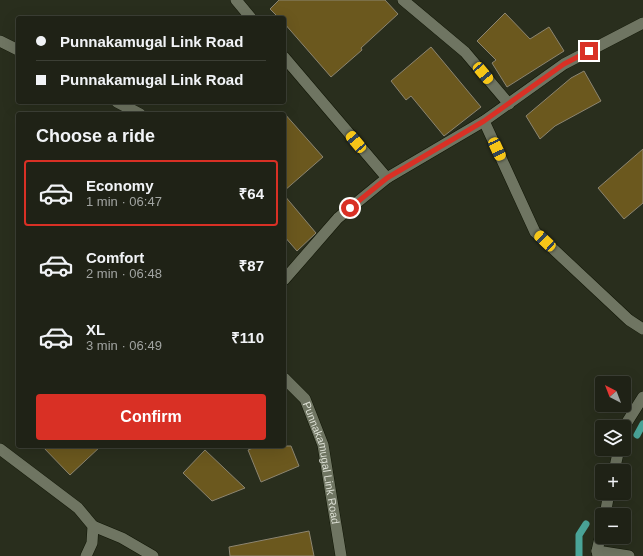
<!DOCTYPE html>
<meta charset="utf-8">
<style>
:root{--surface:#1f2216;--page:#2c2f23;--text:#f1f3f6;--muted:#a1a4a1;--line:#3c3f35;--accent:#d93025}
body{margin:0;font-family:Arial,sans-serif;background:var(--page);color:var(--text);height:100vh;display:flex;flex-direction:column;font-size:15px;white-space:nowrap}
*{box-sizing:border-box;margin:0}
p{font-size:13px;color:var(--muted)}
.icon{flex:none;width:22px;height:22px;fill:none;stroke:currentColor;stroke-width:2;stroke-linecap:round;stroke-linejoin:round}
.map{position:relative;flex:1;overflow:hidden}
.sheet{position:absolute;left:16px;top:112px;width:270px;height:336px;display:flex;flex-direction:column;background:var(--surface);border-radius:4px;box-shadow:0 4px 16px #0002,0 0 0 1px var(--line)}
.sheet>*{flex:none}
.hud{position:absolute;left:16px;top:16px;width:270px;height:88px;border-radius:4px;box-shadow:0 4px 16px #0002,0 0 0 1px var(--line);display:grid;align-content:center;height:88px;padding:0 20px;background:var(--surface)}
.needle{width:26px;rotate:318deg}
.buttons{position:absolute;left:595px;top:376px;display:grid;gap:8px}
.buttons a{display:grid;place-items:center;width:36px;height:36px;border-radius:4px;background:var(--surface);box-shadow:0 4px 16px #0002,0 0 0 1px var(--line);font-size:20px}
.end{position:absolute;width:18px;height:18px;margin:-9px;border:5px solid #d93025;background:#fff;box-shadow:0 0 0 2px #fff}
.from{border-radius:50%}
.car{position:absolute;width:12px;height:24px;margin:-12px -6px;border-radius:5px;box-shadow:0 0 3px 1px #0007;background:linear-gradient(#f5c518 24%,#345 0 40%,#f5c518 0 76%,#345 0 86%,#f5c518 0)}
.hud b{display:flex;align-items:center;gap:14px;height:38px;font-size:15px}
.hud b+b{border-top:1px solid var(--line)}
.hud i{width:10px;height:10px;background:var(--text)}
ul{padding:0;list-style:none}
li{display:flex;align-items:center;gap:12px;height:66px;margin:0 8px 6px;padding:0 12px;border:2px solid transparent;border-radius:4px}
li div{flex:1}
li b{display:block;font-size:15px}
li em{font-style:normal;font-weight:700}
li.on{border-color:var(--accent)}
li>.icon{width:36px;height:36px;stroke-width:1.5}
h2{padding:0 20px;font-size:18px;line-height:48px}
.cta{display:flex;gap:8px;margin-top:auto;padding:8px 20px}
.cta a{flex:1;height:46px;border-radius:4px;background:var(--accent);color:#fff;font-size:16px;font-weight:700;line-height:46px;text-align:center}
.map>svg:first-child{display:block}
</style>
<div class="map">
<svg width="643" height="556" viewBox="0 0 643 556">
<rect width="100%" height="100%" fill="#292e1d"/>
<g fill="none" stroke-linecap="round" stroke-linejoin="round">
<path stroke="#4aa498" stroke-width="7" d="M637,435L643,424
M579,556V535L586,524"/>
</g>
<path fill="#6b581e" stroke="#8c8571" d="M279,0H385L398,14L361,48L362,50L331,77L284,23V18H279L270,9Z
M505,13L530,39L549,27L564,51L507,87L492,63L496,60L477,41Z
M431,47L481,107L444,136L411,96L406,100L391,81Z
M584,71L601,101L555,126L540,139L526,116L571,78Z
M284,113L323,157L284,191Z
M643,149V203L624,219L598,188Z
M284,195L316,233L297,251L284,236Z
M42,446H101L70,475Z
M258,446H291L299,466L261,482L248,450Z
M205,450L245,488L212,501L183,473Z
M309,531L314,556H230L229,547Z"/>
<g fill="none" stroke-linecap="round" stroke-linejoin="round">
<g stroke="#111606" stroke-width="12">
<g id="minor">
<path d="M236,0L251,18"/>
<path d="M403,0L465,52L509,104"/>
<path d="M0,41L18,50"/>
<path d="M284,57L387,178"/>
<path d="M117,102L140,114"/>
<path d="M484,121L535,232L629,320L643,329"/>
<path d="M284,280L338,218L387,178L484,121L564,64L643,23"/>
<path id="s1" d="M284,378L305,399L323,445L341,556"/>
<path d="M624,427L643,397"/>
<path d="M0,449L78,508L93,526L92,543L86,556"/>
<path d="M614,471L619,449"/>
<path d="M605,515L609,493"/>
<path d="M93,526L122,538L153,556"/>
<path d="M597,551L629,556"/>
<path d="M598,556L597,551L602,529"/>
</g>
</g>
<use href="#minor" stroke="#6f7562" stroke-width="11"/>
</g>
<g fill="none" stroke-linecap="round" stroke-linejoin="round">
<path stroke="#d93025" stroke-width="5" d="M350,208L387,178L484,121L564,64L589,51"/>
</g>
<g text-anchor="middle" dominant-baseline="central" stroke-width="3" stroke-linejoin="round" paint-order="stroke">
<g font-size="11" fill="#dcdfd4" stroke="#1f2413">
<text stroke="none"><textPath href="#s1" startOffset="96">Punnakamugal Link Road</textPath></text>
</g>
</g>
</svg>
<div class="buttons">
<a><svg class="needle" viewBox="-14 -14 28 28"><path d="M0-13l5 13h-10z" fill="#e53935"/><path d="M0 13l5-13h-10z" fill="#a1a4a1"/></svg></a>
<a><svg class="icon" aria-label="layers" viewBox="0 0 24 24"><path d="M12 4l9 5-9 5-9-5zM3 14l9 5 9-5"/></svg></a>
<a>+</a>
<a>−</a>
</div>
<i class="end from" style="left:350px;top:208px"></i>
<i class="end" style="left:589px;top:51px"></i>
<i class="car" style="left:483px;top:73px;rotate:140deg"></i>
<i class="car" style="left:356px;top:142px;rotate:320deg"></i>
<i class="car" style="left:497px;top:149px;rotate:155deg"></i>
<i class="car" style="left:545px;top:241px;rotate:313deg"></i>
<div class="hud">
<b><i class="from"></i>Punnakamugal Link Road</b>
<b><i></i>Punnakamugal Link Road</b>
</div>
<section class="sheet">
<h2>Choose a ride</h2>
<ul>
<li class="on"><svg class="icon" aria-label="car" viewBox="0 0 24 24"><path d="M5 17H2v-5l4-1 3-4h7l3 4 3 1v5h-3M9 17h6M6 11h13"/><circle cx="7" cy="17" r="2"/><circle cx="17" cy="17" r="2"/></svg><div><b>Economy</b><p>1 min · 06:47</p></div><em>₹64</em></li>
<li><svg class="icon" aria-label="car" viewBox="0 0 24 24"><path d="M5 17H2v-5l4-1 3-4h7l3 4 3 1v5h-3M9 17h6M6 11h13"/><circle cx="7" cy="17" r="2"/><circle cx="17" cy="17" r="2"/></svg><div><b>Comfort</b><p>2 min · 06:48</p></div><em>₹87</em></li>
<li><svg class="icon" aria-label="car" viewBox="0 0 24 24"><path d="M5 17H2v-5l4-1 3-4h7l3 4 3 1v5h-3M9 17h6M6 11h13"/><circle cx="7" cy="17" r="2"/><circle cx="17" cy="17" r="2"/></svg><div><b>XL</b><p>3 min · 06:49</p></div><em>₹110</em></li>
</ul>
<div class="cta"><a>Confirm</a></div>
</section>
</div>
